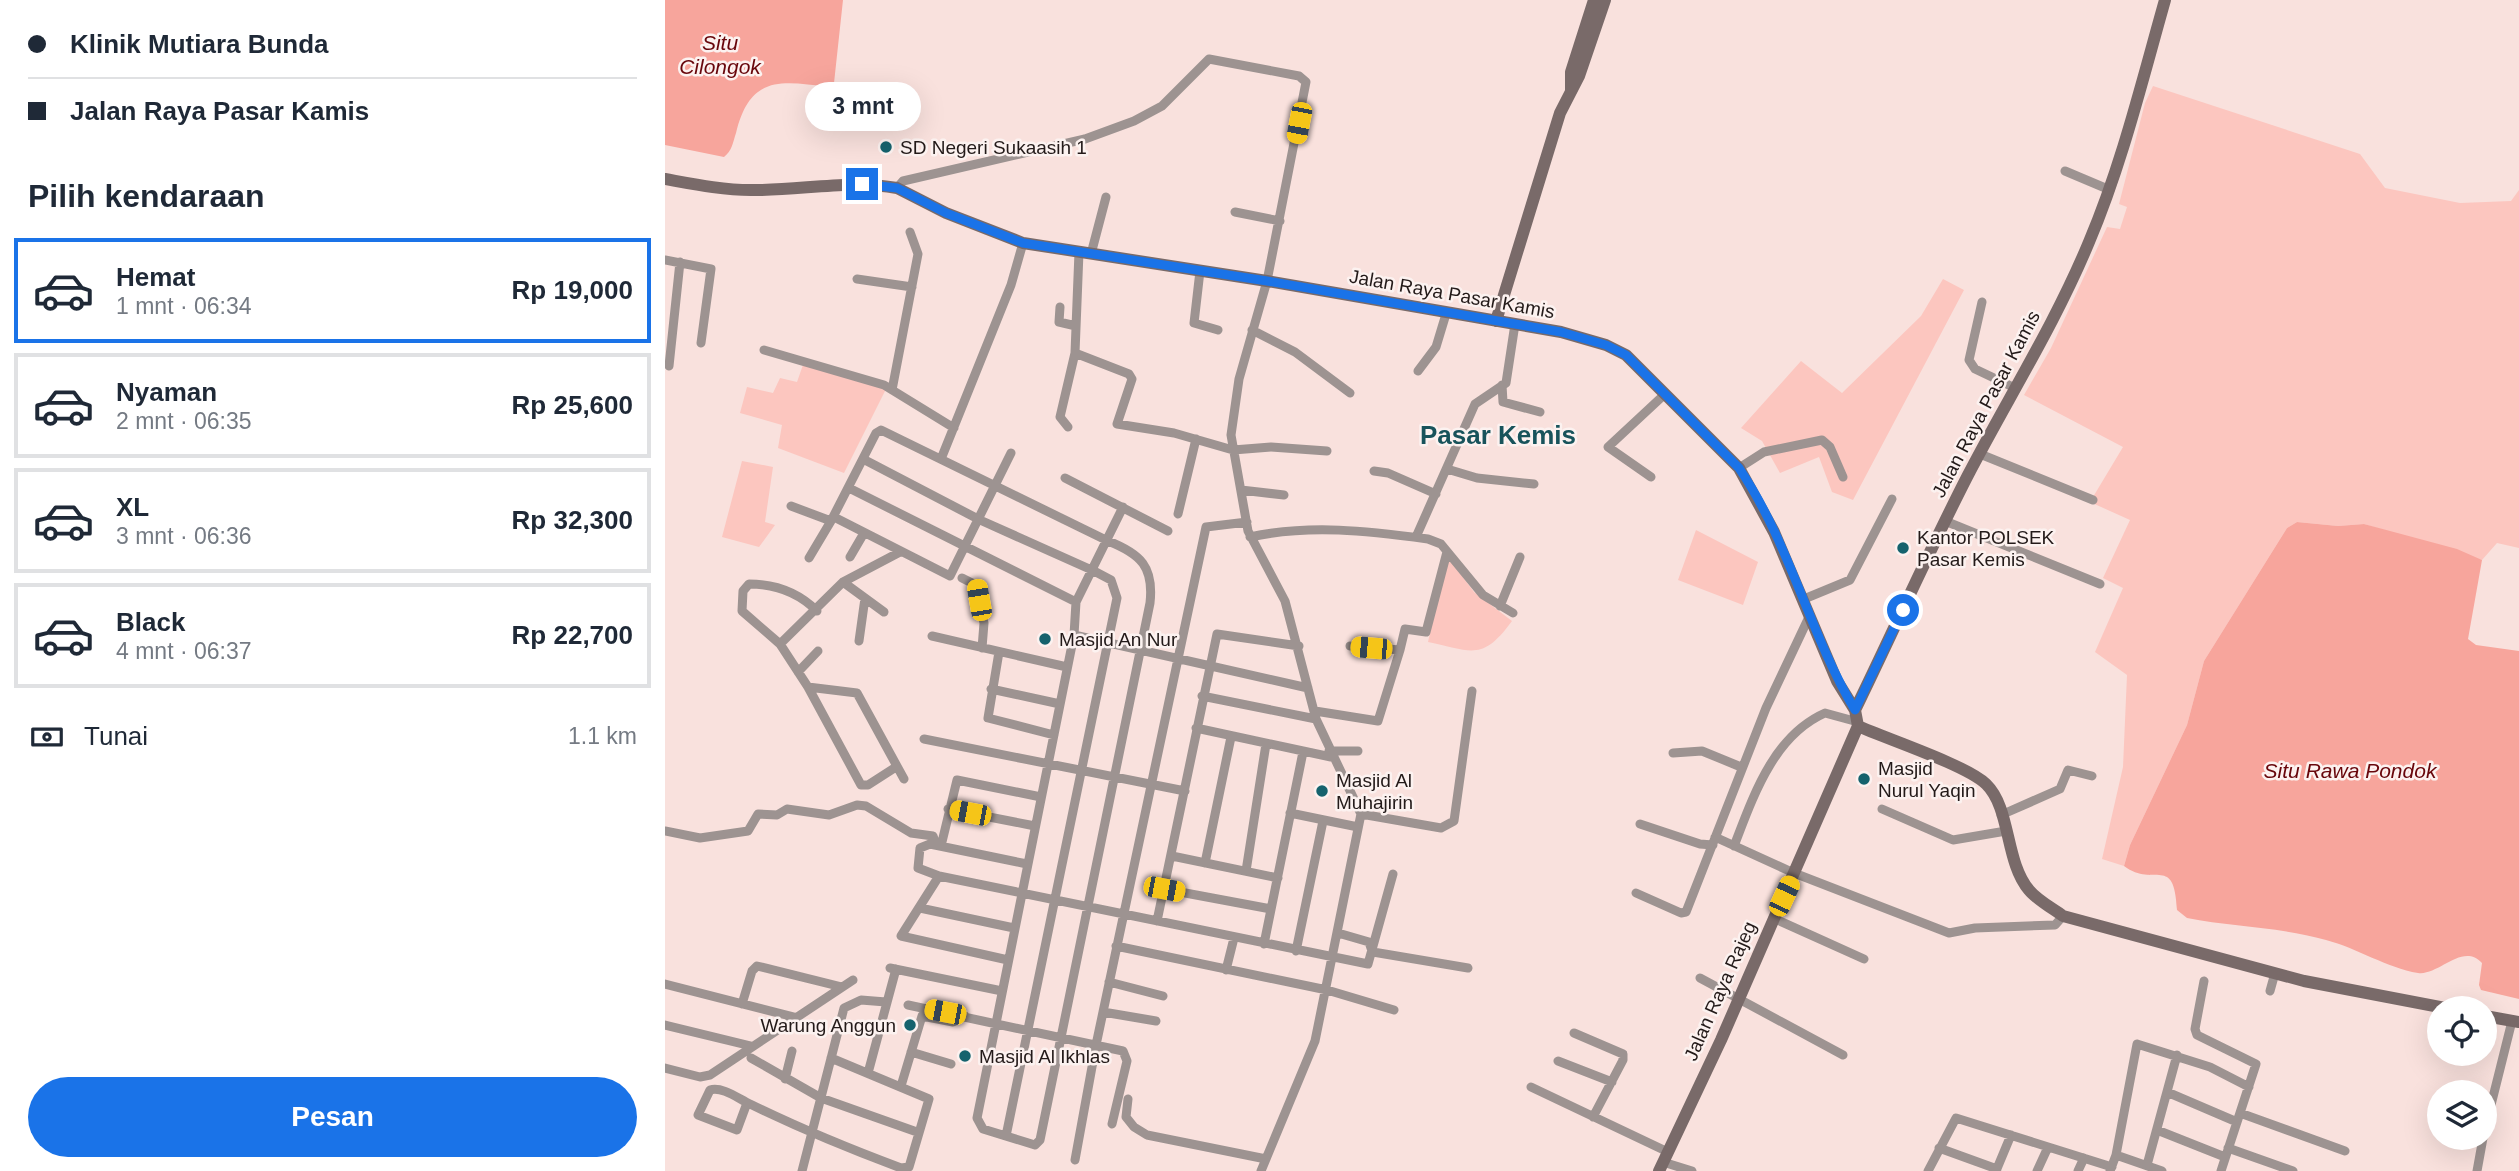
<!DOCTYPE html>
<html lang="id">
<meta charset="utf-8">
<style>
:root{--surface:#fff;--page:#f6f6f7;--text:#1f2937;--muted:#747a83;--line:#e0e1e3;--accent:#1a73e8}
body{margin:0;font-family:Arial,sans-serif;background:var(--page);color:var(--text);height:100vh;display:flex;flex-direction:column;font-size:26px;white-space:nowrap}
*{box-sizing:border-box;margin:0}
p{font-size:23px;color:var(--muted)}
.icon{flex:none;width:38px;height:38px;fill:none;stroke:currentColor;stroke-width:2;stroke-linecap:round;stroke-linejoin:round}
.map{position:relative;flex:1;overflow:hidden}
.sheet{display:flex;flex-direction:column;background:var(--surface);width:665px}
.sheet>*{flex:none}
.top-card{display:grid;align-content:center;height:154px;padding:0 28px;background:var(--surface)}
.tools{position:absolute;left:1762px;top:996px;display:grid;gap:14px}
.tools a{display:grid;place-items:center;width:70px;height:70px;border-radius:50%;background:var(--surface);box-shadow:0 7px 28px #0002;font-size:35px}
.end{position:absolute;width:32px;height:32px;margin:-16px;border:9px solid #1a73e8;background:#fff;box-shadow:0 0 0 4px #fff}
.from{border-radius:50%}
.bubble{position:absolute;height:49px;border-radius:24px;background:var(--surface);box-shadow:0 7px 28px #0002;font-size:23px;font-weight:600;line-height:49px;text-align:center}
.car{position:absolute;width:21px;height:42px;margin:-21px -10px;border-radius:9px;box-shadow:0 0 5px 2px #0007;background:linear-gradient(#f5c518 24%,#345 0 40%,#f5c518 0 76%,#345 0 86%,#f5c518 0)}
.top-card b{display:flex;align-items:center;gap:24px;height:66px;font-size:26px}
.top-card b+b{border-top:2px solid var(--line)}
.top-card i{width:18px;height:18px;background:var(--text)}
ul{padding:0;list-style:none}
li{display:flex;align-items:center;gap:21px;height:105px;margin:0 14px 10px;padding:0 14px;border:4px solid var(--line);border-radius:0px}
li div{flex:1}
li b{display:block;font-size:26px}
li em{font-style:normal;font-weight:600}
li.selected{border-color:var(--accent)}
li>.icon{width:63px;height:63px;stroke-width:1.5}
h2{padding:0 28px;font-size:32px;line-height:84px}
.pay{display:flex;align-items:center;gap:18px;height:77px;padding:0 28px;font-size:26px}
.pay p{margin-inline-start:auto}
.action{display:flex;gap:14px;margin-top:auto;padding:14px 28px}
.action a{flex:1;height:80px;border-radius:42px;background:var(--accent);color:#fff;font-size:28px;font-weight:600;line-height:80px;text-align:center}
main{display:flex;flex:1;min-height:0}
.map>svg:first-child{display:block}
</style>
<main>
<section class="sheet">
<div class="top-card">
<b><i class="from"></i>Klinik Mutiara Bunda</b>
<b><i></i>Jalan Raya Pasar Kamis</b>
</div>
<h2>Pilih kendaraan</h2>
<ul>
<li class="selected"><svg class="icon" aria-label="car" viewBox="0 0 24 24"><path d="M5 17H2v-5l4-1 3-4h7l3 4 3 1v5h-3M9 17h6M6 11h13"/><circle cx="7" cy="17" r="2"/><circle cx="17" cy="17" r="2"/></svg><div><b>Hemat</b><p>1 mnt · 06:34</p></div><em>Rp 19,000</em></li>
<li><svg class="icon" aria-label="car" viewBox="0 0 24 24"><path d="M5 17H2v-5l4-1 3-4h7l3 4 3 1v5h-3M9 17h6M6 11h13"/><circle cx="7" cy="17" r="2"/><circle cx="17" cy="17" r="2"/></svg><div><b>Nyaman</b><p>2 mnt · 06:35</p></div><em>Rp 25,600</em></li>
<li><svg class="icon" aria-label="car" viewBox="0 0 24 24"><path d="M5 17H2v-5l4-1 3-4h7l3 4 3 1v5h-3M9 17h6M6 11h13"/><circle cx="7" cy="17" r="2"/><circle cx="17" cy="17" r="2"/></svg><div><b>XL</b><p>3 mnt · 06:36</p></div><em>Rp 32,300</em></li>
<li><svg class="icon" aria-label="car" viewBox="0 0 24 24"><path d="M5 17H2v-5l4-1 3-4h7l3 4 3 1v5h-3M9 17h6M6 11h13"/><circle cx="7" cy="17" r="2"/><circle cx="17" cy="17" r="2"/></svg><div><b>Black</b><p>4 mnt · 06:37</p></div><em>Rp 22,700</em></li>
</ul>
<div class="pay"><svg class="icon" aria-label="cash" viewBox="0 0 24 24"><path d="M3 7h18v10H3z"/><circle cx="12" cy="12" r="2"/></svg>Tunai<p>1.1 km</p></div>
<div class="action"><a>Pesan</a></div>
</section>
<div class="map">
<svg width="1854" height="1171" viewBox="0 0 1854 1171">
<rect width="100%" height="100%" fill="#f9e1dd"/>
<path fill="#fcc6bf" d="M1488,86L1695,154L1720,188L1795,203L1846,201L1854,190V548L1832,543L1817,560L1699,524L1673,526L1632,522L1622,528L1539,661L1522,725L1465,845L1459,866L1437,859L1458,767L1462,675L1430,652L1458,588L1438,578L1465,520L1425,502L1458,447L1359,395L1386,348L1442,227L1455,229L1462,207L1454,204L1480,103Z
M1278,279L1299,290L1188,500L1167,492L1154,457L1115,473L1097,441L1076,428L1136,361L1177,393L1256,316Z
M139,362L222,387L179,473L113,448L117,425L75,413L82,387L108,393L115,378L132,382Z
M77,461L108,467L100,522L110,525L94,547L57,537Z
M1031,530L1093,562L1078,605L1013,580Z
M782,556L809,592L847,621C817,662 807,651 763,642Z"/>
<path fill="#f7a59c" d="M0,0H178L169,83L164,87C115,81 85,75 71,133C68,142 67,151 59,157L0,145Z
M1632,522L1673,526L1699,524L1792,549L1817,560L1803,639L1811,645L1854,651V999L1816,990L1814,985L1817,963C1797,942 1774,976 1753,973C1722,968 1692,948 1661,940C1616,927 1568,927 1522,918L1512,910C1509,853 1490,889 1459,866L1465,845L1522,725L1539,661L1622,528Z"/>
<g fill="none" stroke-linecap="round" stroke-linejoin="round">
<path stroke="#9d9391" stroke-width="9" d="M1400,171L1445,190
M232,188L238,181L420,139L469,121L497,106L544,59L634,76L641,82L602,281L574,379L566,435L583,531L620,601L651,719L696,814L650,1041L596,1171
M570,212L615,221
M426,254L441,197
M0,260L46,269L36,343
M535,271L529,323L553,330
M192,279L247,287
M1317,302L1304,360L1310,369L1350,388
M395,307L394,322L411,326
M587,330L630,352L685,393
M99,350L219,385L289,428
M410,353L464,374L467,379L452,424L509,433L568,450L606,447L662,451
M4,366L15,262
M753,371L771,347L781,314
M837,385L838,402L875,412
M227,390L253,254L245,232
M403,427L395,417L410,353L414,252
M1315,454L1428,500
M198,459L315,520L429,571L446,580L452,598L341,1136
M276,459L346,285L358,243
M1074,468L1099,452L1157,440L1165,447L1178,477
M782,469L812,478L869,484
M709,471L723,473L771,494
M986,477L943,447L1000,394
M400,478L503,531
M184,488L411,602
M576,490L619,495
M126,506L166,521
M513,514L531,439
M169,517L285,576L346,453
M1280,521L1435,584
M585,537C645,524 703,531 763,539L776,544L818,595L848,613
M751,537L810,404L841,383L850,324
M185,557L199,533
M144,558L166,521L211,433L216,430L443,541C476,554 489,567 485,603L375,1140L370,1145L318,1129L312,1118L409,635L411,602L458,507
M297,578L311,585L319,623L317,648
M178,582L219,612
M1139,599L1185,580L1227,499
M835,606L855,557
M152,611C133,592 111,584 84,584L78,591L77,611L115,644L143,687L196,785H203L231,767
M409,635L643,688
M267,636L402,667
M194,641L200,598
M115,644L178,582L235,552
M735,650L740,629L761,632L782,552
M334,652L323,718L389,735
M133,672L153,651
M143,687L192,693L239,779
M326,689L395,704
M537,696L651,719
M650,711L713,721L735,650L685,646
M531,728L666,757
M259,739L520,791
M664,751H693
M1008,753L1037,751L1076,767
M283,809L370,826
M1217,809L1288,840L1341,831
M625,813L693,827
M696,814L776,828L789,821L807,691
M1336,815L1395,789L1403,770L1427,776
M975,824L1035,844L1048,845
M0,831L35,838L83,831L93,814L112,815L122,809L164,815L192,805L201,806L246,833L268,836L271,845
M1050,837L1129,873L1284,933L1310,928L1390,925L1398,916
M276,846L292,780L376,797
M1069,846C1088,797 1108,736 1160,713L1193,722
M507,856L613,878
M540,863L566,737
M362,864L265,844L255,848L253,868L274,876L703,964L728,874
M581,871L601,744
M274,876L236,936L343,960
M499,889L606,909
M971,893L1016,913L1021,912L1101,708L1144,617
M255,908L349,928
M1108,918L1199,959
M492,921L552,634L634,646
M673,933L704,942L707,951
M599,944L638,752
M451,946L662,990L729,1010
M631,951L658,821
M708,952L803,968
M225,968L337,991
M561,970L569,938
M1035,978L1178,1055
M1539,981L1530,1029L1532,1035L1591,1064L1556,1171
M444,982L498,996
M0,984L133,1018
M1605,991L1610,973
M77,1004L87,971L92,966L177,987
M243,1005L458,1051L462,1061L447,1124
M438,1012L491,1021
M0,1025L86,1046
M909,1033L958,1054V1060L928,1117
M246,1052L286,1064
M86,1058L156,1098L252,1132
M893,1061L947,1082
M0,1068L35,1077L45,1075L188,980
M203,1073L231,969
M120,1079L127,1051
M236,1086L257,1016L288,1022L300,1016
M866,1087L1003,1152
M1502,1092L1572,1122
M463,1099L461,1117L469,1127L482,1135L601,1159
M82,1103L72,1130L33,1115L45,1090C57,1086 74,1099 85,1104C134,1128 185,1149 236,1168L244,1167L264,1099L166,1058
M1575,1113L1680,1151
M1820,1129L1847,1021
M1492,1130L1560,1157
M1274,1148L1332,1169
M1563,1148L1628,1171
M1451,1155L1497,1171
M410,1160L431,1045L541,527L582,522
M998,1162L1027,1171
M1482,1165L1512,1055
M137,1171L179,1008L196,1000L221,1002
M1263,1171L1291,1118L1447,1167
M1331,1171L1346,1135
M1372,1171L1383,1147
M1413,1171L1419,1158
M1445,1171L1451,1155L1472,1044L1545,1067L1584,1087
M1812,1171L1818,1138"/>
<path stroke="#796a69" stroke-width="12" d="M906,90V72L929,0
M0,179C28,184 57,190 86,190C135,191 183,179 232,188L281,213L358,243L602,281L896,332L941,345L961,355L1074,468L1109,532L1172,681L1190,710L1193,726L1056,1040L994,1171
M831,321L895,113L914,76L940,0
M1190,710C1228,632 1263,553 1302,477C1343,398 1390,324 1424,242C1457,164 1477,81 1500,0
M1193,726C1222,739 1301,765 1321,784C1346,808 1340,862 1364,890C1372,900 1387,908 1398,916L1639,981L1780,1008
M1820,1016L1854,1022"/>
</g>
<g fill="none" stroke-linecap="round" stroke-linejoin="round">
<path stroke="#1a73e8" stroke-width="9" d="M197,184L232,188L281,213L358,243L602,281L896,332L941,345L961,355L1074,468C1125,543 1144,633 1190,710L1238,610"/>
</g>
<g fill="#15626d" stroke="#fcf2f0" stroke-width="2.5">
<circle cx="221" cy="147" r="7"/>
<circle cx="1238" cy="548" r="7"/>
<circle cx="380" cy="639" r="7"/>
<circle cx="1199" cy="779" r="7"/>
<circle cx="657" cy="791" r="7"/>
<circle cx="245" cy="1025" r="7"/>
<circle cx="300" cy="1056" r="7"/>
</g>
<g text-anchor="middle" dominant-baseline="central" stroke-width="5" stroke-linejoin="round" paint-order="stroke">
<g font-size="19" fill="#231a19" stroke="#fcf2f0" text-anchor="start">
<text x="235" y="147">SD Negeri Sukaasih 1</text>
<text x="1252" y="537">Kantor POLSEK<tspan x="1252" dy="22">Pasar Kemis</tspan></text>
<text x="394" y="639">Masjid An Nur</text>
<text x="1213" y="768">Masjid<tspan x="1213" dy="22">Nurul Yaqin</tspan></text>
<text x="671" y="780">Masjid Al<tspan x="671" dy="22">Muhajirin</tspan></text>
<text x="231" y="1025" text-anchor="end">Warung Anggun</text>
<text x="314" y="1056">Masjid Al Ikhlas</text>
</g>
<g font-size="19" fill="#231a19" stroke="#fcf2f0">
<text transform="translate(787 294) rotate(10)">Jalan Raya Pasar Kamis</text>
<text transform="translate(1321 404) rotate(-62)">Jalan Raya Pasar Kamis</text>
<text transform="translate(1055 991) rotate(-66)">Jalan Raya Rajeg</text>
</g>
<g font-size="21" font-style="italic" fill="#68060b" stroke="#fcf2f0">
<text x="55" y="42">Situ<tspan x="55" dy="24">Cilongok</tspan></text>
<text x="1685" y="770">Situ Rawa Pondok</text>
</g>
<g font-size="26" font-weight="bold" fill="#18535b" stroke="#fcf2f0">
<text x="833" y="435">Pasar Kemis</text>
</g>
</g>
</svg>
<div class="tools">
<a><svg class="icon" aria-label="locate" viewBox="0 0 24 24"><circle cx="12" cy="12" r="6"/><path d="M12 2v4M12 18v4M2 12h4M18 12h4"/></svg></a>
<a><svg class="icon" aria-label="layers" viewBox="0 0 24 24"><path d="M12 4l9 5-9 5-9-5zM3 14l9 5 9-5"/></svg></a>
</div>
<i class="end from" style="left:1238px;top:610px"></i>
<i class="end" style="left:197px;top:184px"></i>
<div class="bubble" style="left:140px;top:82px;width:116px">3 mnt</div>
<i class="car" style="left:634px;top:123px;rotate:191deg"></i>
<i class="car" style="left:314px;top:600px;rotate:350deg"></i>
<i class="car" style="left:706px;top:648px;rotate:275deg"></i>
<i class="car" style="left:305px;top:813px;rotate:281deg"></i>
<i class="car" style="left:499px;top:889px;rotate:101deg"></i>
<i class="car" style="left:1119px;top:896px;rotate:25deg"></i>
<i class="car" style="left:280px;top:1012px;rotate:281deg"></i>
</div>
</main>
